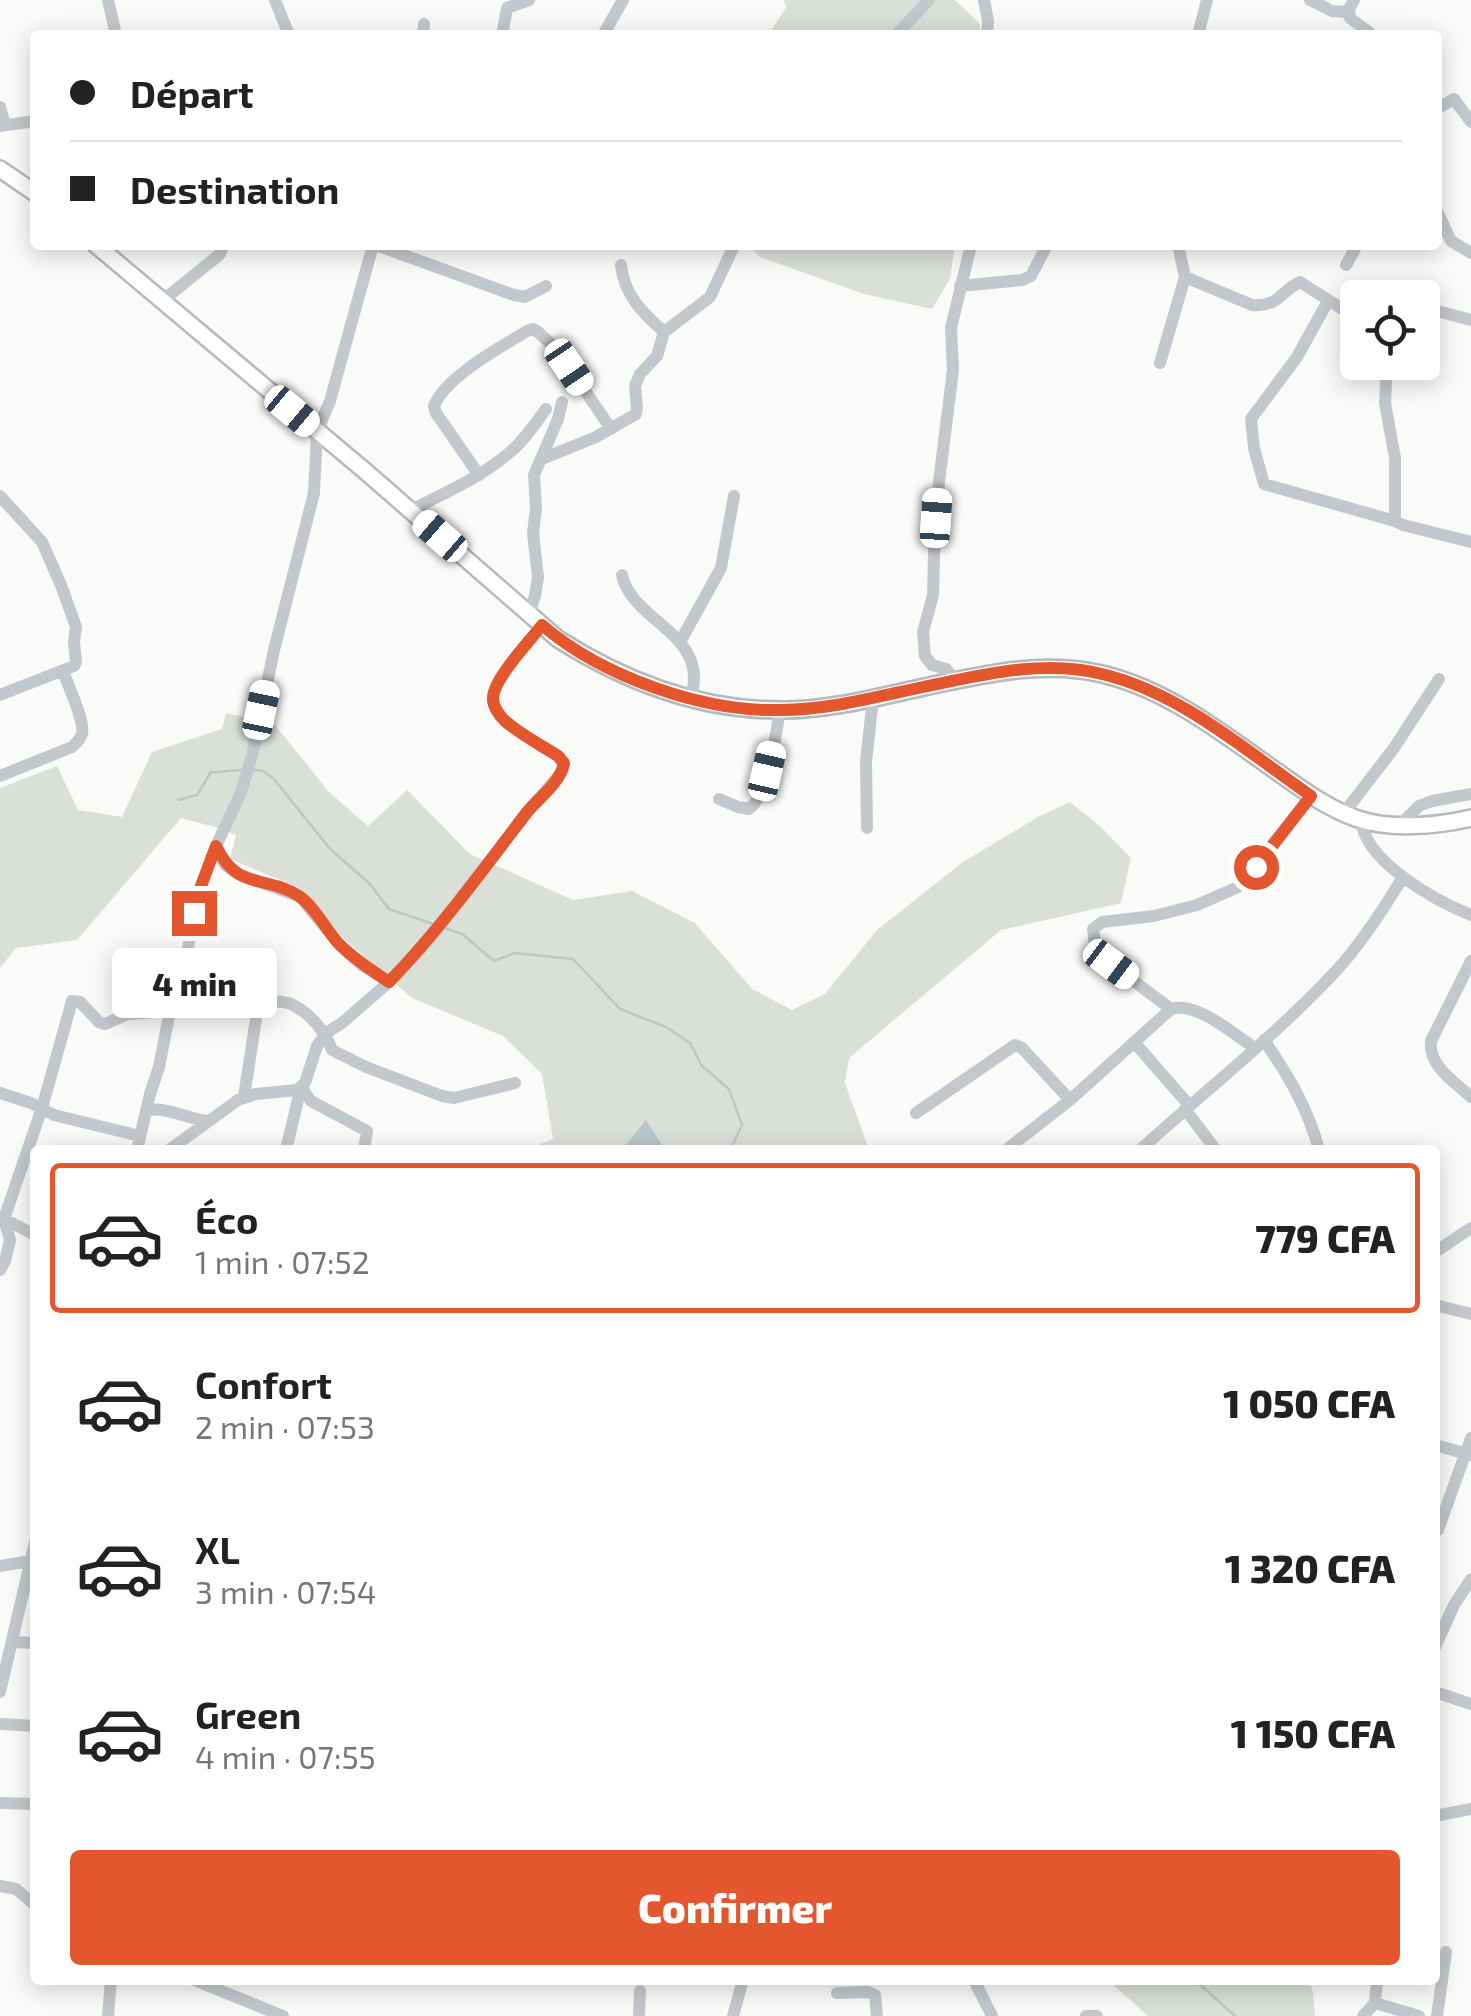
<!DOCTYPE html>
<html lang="fr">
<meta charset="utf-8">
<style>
:root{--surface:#fff;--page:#f2f2f2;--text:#222;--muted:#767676;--line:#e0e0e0;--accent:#e4572e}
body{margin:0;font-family:"Exo 2",sans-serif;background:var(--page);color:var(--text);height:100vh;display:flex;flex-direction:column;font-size:38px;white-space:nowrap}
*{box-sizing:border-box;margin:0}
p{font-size:32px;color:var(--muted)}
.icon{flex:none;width:55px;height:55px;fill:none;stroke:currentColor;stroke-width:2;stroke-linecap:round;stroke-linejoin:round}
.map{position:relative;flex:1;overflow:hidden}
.drawer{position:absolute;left:30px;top:1145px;width:1410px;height:840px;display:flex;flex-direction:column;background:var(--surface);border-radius:10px;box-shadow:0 5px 25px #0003}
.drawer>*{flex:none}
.guide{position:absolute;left:30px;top:30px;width:1412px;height:220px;border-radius:10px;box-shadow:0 5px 25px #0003;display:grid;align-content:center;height:220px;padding:0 40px;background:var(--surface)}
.fabs{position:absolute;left:1340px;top:280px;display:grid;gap:20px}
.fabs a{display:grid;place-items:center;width:100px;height:100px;border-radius:10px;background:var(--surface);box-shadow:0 5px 25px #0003;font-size:50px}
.end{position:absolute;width:45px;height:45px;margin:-22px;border:12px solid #e4572e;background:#fff;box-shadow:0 0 0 5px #fff}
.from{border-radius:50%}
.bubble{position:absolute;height:70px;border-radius:10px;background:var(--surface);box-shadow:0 5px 25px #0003;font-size:32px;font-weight:800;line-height:70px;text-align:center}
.car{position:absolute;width:30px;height:60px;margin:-30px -15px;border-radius:12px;box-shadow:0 0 8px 2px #0007;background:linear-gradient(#fff 24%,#345 0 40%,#fff 0 76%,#345 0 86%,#fff 0)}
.guide b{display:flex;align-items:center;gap:35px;height:95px;font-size:38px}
.guide b+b{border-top:2px solid var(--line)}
.guide i{width:25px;height:25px;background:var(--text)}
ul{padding:18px 0 0;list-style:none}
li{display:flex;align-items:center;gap:30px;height:150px;margin:0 20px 15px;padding:0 20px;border:5px solid transparent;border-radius:10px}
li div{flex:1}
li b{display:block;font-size:38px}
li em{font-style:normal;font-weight:800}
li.selected{border-color:var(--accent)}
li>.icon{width:90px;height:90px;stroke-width:1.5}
.action{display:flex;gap:20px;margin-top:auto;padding:20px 40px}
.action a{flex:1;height:115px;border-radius:10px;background:var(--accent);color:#fff;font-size:40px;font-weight:800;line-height:115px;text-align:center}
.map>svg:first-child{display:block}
</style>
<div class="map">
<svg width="1471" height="2016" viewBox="0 0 1471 2016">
<rect width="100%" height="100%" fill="#fafaf8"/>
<path fill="#dadfd7" d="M784,0H955L980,24L979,35H768L786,8Z
M748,245H955L950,279L932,309L864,294L760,257Z
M226,713L275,725L329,792L368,826L407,790L470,854L573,900L632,891L695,923L752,989L792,1010L825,994L877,930L963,862L1038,817L1070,802L1100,826L1131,858L1121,903L1001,930L849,1058L845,1083L869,1150H525L553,1139L542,1074L503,1036L412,998L343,938L298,887L230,859L236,835L215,827L181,818L77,940L16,948L0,968V788L57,766L78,810L122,817L152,752L222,729Z
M1108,1980H1309L1313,1992L1315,2016H1148Z"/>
<path fill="#bbc7cb" d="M646,1120L665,1150H622Z"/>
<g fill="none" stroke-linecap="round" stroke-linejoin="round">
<path stroke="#bbc7cb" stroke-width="2.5" d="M255,770L263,771L273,778L331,850L369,883L389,909L433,924
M178,800L197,795L211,772C222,773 232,770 242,770
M445,928L462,934L494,961L515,953L573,959L620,1009L666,1027L690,1043L702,1066L729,1089L742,1125L730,1150
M1195,1980L1235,2016"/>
<g stroke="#b5babe" stroke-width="20">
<path id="major" d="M0,169L35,193
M96,245L365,471L558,639C624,681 700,710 779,710C828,711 882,696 929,686C985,674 1045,660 1102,674C1169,690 1223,734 1279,773C1304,791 1329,809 1358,819C1391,830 1437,826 1471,818"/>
</g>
<path stroke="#c3c8cc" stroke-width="12" d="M108,0L116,35
M275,0L289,35
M984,0L988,21L987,35
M1310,0L1332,11L1344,12L1349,9
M1354,0L1349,9L1350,18L1370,33
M423,35L424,24
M502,35L507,8L529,0
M603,35L623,0
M896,35L929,0
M1198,35L1207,0
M0,107L5,125
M1438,108L1454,99L1471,122
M0,126L35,121
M1438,213L1451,241L1471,253
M376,245L514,295L525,297L546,286
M621,265C624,295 642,312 664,332
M1346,265L1357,245
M1185,277L1252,305C1279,307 1279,292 1300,282L1358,319
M960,286L1022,280L1031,276L1047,245
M162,301L219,255L222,250L221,245
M1328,301L1297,357L1251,419L1254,448L1264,484L1395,521
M1422,307L1471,320
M1387,362L1385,403L1395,458V521L1403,525L1471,542
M1160,363L1185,277L1178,245
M542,459L596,437L636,414L637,408L635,386L640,374L657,356L664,332L710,297L733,248
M479,475L436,413L434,406C446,376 500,348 527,331L533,329L538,332L567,359L569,367L611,429
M0,496L42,542L61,585L76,627L74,642L76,662L74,666L0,695
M410,511C444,493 480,478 509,453C524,441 535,424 546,409
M622,575C632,623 713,634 690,700
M529,614L535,596L538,577L533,533L536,508L534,475L558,419L562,402
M680,642L721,568L734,496
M955,680L946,669L932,665L925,656L923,632L933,595L934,553L939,482L953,370L951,328L971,245
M0,776L72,747C76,743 80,740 82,734C85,720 68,686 63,671
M719,799L738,807L749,809C769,794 775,736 780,711
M1344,813L1394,748L1439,679
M1361,820C1365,862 1436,901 1471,915
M1401,824L1419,806L1432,801L1471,794
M867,828L866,762L873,698
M216,846L225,865L236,873L300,897L339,944L363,966L389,982
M1471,961L1431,1041C1428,1066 1455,1082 1471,1097
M185,964C199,992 239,996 267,1001C275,1002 284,1001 291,1004C310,1013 325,1031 332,1050L366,1067L442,1096L454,1098L515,1083
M1171,1009L1111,964L1095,944L1093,929L1102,922L1154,916L1197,905L1238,887L1311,796
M1264,1040C1288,1075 1308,1108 1319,1150
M1134,1042L1189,1105
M301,1087L311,1101L367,1131L364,1150
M0,1093L31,1103L54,1115L140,1136
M244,1097L259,999
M1185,1109L1216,1150
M146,1111C166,1105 188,1120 209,1121
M916,1113L1015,1045L1022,1048L1070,1100
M137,1150L150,1094L159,1067L170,1011L185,964L198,894L216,846L240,795L252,756L274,650L314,493L317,432L330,401L373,245
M169,1150L238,1100L256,1094L297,1090L305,1083L317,1046L326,1033L342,1023L389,982L425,944L534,804L562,772L563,763L558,756C541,745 519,734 504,720C499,715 493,706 493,699C492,680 530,641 542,625
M286,1150L301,1087
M1006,1150L1070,1100L1171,1009C1197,1001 1233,1034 1255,1048
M1140,1150C1205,1091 1275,1036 1335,972C1361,944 1383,910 1403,877
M4,1219L35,1235
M1435,1252L1471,1228
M0,1270L5,1261L10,1240L4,1219L42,1108L72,1001L80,1002L99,1022L105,1024L128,1014L170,1011
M1435,1305L1471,1314
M1435,1445L1471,1455
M1438,1530L1471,1438
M0,1566L35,1560
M12,1642L35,1643
M1435,1647L1454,1605L1471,1579
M0,1692L35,1542
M1435,1692L1471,1704
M0,1724L35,1726
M0,1803L35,1804
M1435,1816L1471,1809
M0,1886L16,1889L35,1905
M194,1980L283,2016
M974,1980L992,2016
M837,1993L868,1992L875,1995L877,2016
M1375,2003L1419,2016
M108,2016L111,1980
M639,2016L640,1991
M733,2016L743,1980
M1086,2016H1097
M1363,2016L1375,2003L1377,1980
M1437,2016L1446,1952"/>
<use href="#major" stroke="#fff" stroke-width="15"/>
</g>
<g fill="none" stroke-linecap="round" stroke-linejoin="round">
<path stroke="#e4572e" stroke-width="12" d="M194,913L198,894L216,846C238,892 264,874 299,896C315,907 326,930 339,944C354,959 371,970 389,982C440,929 483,870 527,812C539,798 561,782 564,763L558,756C541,745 519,734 504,720C499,715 493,706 493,699C492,680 530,641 542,625C601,676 702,712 780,710C828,710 876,697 923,687C981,675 1043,659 1102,674C1181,693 1245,750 1311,796L1256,867"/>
</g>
</svg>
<div class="fabs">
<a><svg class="icon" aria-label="locate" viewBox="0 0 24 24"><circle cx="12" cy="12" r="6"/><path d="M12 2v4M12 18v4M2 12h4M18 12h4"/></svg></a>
</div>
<i class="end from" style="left:1256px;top:867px"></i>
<i class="end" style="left:194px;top:913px"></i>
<div class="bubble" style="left:112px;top:948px;width:165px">4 min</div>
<i class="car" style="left:569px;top:367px;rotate:146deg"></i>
<i class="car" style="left:292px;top:411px;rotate:130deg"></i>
<i class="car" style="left:936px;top:518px;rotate:4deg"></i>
<i class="car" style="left:440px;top:536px;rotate:311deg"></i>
<i class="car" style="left:261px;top:710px;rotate:12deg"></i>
<i class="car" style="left:767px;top:771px;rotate:13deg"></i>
<i class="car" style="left:1111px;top:964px;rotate:127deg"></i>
<div class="guide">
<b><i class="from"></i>Départ</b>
<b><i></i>Destination</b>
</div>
<section class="drawer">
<ul>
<li class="selected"><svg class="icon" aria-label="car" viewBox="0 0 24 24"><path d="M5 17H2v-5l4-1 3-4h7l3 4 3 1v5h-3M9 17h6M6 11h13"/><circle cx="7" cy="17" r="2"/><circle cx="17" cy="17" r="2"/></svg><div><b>Éco</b><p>1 min · 07:52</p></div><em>779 CFA</em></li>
<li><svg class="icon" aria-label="car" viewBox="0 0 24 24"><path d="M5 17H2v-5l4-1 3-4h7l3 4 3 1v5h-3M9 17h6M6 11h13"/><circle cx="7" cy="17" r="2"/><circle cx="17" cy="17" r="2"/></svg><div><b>Confort</b><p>2 min · 07:53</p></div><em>1 050 CFA</em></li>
<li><svg class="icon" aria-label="car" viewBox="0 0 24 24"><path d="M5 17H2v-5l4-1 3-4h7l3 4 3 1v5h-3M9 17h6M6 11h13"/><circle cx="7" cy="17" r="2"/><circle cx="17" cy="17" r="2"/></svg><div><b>XL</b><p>3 min · 07:54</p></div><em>1 320 CFA</em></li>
<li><svg class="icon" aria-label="car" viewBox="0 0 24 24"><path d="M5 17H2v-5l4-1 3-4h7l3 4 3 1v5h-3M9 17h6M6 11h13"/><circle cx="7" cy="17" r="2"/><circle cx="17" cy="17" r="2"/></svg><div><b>Green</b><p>4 min · 07:55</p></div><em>1 150 CFA</em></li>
</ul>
<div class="action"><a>Confirmer</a></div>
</section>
</div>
